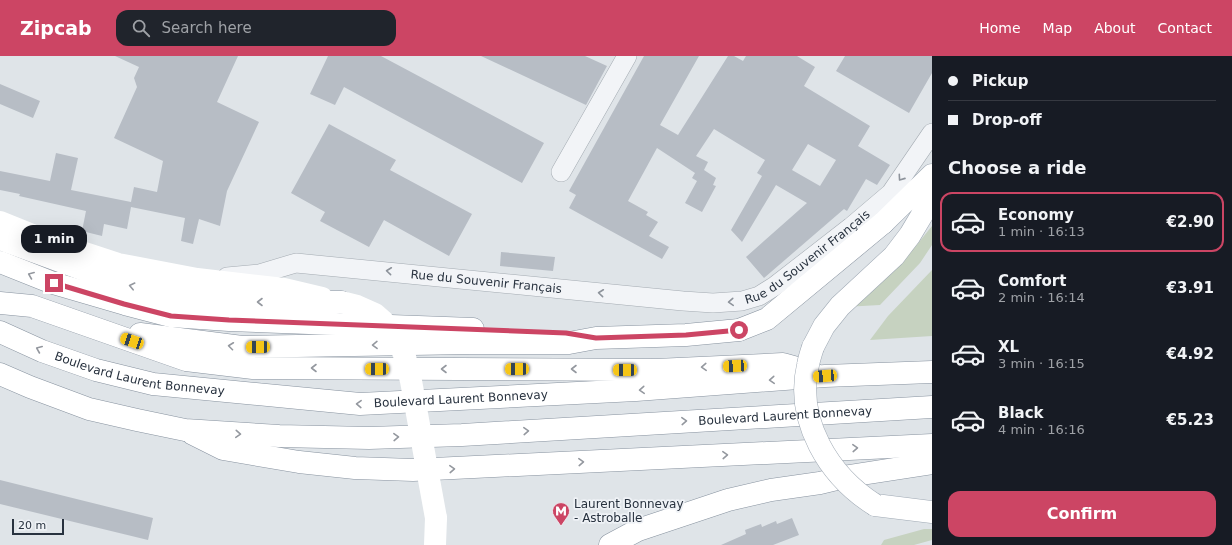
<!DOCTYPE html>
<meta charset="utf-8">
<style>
:root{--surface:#171b24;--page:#20242c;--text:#f1f3f6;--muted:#9ea1a6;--line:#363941;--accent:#cc4564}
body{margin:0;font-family:"DejaVu Sans",sans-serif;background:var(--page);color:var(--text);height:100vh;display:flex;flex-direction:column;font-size:15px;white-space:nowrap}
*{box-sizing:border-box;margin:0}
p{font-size:13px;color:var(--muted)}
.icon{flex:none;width:22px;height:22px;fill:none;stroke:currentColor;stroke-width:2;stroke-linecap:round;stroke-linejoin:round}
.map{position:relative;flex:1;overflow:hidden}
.panel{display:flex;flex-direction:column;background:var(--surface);width:300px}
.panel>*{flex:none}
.guide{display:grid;align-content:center;height:88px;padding:0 16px;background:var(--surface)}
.scale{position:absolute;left:12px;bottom:10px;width:52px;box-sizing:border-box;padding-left:4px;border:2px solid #28323f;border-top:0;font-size:11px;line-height:14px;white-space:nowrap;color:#28323f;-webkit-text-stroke:3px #eff2f6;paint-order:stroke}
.end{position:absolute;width:18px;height:18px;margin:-9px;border:5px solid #cc4564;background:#fff;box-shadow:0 0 0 2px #fff}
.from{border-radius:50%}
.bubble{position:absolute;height:28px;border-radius:12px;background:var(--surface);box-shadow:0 4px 16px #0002;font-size:13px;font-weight:700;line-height:28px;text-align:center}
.car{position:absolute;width:12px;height:24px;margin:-12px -6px;border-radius:5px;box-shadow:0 0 3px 1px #0007;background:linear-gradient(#f5c518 24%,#345 0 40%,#f5c518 0 76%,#345 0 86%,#f5c518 0)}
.guide b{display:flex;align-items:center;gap:14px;height:38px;font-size:15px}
.guide b+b{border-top:1px solid var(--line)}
.guide i{width:10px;height:10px;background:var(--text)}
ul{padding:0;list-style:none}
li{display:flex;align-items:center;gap:12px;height:60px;margin:0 8px 6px;padding:0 8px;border:2px solid transparent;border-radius:12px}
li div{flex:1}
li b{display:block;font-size:15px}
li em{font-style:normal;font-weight:700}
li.on{border-color:var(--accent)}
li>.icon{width:36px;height:36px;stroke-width:1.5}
h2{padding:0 16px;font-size:18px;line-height:48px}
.primary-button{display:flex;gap:8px;margin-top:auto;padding:8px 16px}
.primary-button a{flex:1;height:46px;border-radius:12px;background:var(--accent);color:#fff;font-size:16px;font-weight:700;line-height:46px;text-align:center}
header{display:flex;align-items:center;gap:24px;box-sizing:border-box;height:56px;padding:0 20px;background:var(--accent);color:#fff}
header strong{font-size:19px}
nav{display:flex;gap:22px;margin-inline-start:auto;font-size:14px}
.search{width:280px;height:36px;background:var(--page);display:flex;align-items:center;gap:10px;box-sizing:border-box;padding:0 14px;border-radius:12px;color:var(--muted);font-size:15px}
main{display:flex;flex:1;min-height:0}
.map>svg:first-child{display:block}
</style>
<header>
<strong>Zipcab</strong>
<div class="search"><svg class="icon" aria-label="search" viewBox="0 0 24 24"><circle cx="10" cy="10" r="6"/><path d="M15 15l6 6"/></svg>Search here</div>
<nav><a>Home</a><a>Map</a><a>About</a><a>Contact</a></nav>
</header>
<main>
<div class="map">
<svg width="932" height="489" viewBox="0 0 932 489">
<rect width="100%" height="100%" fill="#dfe4e8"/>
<path fill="#c6d2c0" d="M932,170V189L920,207L880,249L844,251L915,191Z
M932,214V280L870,284L888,260Z
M924,473H932V484L914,489H881L884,484Z"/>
<path fill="#b7bdc5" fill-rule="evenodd" d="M115,0H238L217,46L259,66L227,135L220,170L199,163L193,188L181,185L185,162L131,151L127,173L104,168L102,180L82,175L86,155L19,140L20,138L0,134V115L50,125L56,97L78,102L71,134L131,146L134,131L157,136L163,105L114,82L137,31L134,22L139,11Z
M328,0H381L544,87L522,127L344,31L335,49L310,38Z
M481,0H585L607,10L586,49Z
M644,0H699L660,69L678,79L728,0H734L743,5L746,0H797L815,11L804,30L870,70L858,90L890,109L877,129L866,123L847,155L844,153L764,222L746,201L807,147L776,129L742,186L731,174L762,120L757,117L765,104L714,73L696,100L708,106L704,114L716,122L713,129L716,130L702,156L685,147L697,125L692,122L695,117L657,92L628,145L648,156L646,159L658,166L649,180L669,191L662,203L569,152L576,139L569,135ZM808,88L836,104L820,130L792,114Z
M845,0H932V17L909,57L836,15Z
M0,28L40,45L33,62L0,48Z
M329,68L396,104L390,114L472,158L449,200L384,164L369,191L320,165L325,156L291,137Z
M501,196L555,201L553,215L500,210Z
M0,424L153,462L148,484L0,448Z
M792,462L799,479L773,489H721L746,478L745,474L761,468L762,471L776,465L777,468Z"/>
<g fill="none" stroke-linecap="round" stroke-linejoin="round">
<g stroke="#a4abb2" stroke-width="20">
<g id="minor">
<path d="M561,116L627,0"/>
<path id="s1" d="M227,221L259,218L296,207L683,245L713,247L742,245L759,240L775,230L851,171L891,137L932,77"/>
</g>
</g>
<g stroke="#9fa9b4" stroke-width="23">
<path id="primary" d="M883,167L932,119
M813,291L824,270L840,250L894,200L910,179L932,142
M875,449L932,456"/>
</g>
<g stroke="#87929f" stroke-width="23">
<g id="trunk">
<path d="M0,183L114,225L172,239L226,246H341"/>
<path d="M0,206L53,227L125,248L171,260L229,264L473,273"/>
<path d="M0,247L32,250L186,304L253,312L656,314L783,308L812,316"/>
<path id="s2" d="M0,276L42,295L96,314L153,328L360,348L636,334L825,320L932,316"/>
<path d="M140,278L242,291L469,287H569L596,282L686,279L739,274L767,263L883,167"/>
<path id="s3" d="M0,318L30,331L89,353L137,364L185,374L279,380L369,382L462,379L932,351"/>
<path d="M193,378L223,393L299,406L355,412L413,414L932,389"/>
<path d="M610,489L638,474L728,444L771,434L820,427L849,420L932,407"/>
</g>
</g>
<use href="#minor" stroke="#f2f4f7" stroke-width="19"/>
<path stroke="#fff" stroke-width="22" d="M0,166L42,183L118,208L197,223L284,233L322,242
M435,489L436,462"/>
<use href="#primary" stroke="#fff" stroke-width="22"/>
<use href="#trunk" stroke="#fff" stroke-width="22"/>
<g stroke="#9fa9b4" stroke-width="23" stroke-linecap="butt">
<path id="primary-bridge" d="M813,291C811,297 809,303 808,309C795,365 829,420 875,449"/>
</g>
<path stroke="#fff" stroke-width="22" d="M341,246L357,250L375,258L383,265L398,284L405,301L411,325L436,462"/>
<use href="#primary-bridge" stroke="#fff" stroke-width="22"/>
</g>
<defs><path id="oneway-chevron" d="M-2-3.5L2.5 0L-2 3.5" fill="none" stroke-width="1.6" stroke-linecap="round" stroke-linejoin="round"/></defs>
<g stroke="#8d939b">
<use href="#oneway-chevron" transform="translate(901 122) rotate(125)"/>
<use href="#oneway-chevron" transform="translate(389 215) rotate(-174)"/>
<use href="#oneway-chevron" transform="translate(601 237) rotate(-174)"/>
<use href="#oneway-chevron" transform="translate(731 246) rotate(176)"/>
</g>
<g stroke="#94989f">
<use href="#oneway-chevron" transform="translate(31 219) rotate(-158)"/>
<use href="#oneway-chevron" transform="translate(132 230) rotate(-167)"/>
<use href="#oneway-chevron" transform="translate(260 246) rotate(-180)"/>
<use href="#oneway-chevron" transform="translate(375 289) rotate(179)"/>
<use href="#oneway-chevron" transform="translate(231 290) rotate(-173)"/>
<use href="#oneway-chevron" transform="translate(39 293) rotate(-157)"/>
<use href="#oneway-chevron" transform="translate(704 311) rotate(177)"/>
<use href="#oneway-chevron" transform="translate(314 312) rotate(-180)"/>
<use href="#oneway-chevron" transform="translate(444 313) rotate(-180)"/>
<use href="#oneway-chevron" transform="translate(574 313) rotate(-180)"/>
<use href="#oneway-chevron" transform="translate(772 324) rotate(176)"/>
<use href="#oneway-chevron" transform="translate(642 334) rotate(176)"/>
<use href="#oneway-chevron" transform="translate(359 348) rotate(-178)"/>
<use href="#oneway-chevron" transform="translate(684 365) rotate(-3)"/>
<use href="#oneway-chevron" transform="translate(526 375) rotate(-3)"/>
<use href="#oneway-chevron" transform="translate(238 378) rotate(4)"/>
<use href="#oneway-chevron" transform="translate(396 381) rotate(-2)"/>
<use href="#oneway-chevron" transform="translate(855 392) rotate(-3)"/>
<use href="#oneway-chevron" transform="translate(725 399) rotate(-3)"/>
<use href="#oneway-chevron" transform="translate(581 406) rotate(-3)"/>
<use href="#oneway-chevron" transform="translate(452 413) rotate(-3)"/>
</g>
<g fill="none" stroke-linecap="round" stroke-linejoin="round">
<path stroke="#cc4564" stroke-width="5" d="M54,227L124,248L171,260L229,264L566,277L596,282L686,279L739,274"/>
</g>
<defs>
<g id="metro-pin" transform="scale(0.9)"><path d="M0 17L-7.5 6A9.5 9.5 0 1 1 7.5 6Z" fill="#cc4564" stroke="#eff2f6"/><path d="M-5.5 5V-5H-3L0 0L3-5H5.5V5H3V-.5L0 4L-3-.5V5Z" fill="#fff"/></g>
</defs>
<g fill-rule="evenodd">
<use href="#metro-pin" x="561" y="455"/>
</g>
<g text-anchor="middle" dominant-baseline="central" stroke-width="3.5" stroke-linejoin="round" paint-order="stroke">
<g font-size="12" fill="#28323f" stroke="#eff2f6">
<text stroke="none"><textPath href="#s1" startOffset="598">Rue du Souvenir Français</textPath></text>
<text stroke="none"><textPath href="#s1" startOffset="262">Rue du Souvenir Français</textPath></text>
<text stroke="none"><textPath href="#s2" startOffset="147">Boulevard Laurent Bonnevay</textPath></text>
<text stroke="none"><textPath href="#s2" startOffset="471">Boulevard Laurent Bonnevay</textPath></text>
<text stroke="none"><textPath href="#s3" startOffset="795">Boulevard Laurent Bonnevay</textPath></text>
</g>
<g font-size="12" fill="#28323f" stroke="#eff2f6" text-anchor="start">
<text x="574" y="448">Laurent Bonnevay<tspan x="574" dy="14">- Astroballe</tspan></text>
</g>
</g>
</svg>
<div class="scale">20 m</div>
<i class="end from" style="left:739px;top:274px"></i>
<i class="end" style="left:54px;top:227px"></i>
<div class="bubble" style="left:21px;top:169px;width:66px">1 min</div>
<i class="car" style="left:132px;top:285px;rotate:289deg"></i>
<i class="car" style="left:258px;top:291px;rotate:269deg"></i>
<i class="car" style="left:735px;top:310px;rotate:267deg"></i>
<i class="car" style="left:377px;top:313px;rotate:270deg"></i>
<i class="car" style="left:517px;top:313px;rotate:270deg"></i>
<i class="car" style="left:625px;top:314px;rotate:270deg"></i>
<i class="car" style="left:825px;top:320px;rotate:266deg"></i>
</div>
<section class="panel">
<div class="guide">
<b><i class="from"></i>Pickup</b>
<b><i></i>Drop-off</b>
</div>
<h2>Choose a ride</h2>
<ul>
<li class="on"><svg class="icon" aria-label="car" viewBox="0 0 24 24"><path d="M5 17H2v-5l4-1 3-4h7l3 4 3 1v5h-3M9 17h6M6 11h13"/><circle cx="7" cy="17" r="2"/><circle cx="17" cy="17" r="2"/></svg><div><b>Economy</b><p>1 min · 16:13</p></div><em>€2.90</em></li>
<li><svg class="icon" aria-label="car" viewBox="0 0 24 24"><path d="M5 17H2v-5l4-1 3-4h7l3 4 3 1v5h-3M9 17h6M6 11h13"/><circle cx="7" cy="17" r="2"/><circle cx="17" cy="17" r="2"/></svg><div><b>Comfort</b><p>2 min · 16:14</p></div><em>€3.91</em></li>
<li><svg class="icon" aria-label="car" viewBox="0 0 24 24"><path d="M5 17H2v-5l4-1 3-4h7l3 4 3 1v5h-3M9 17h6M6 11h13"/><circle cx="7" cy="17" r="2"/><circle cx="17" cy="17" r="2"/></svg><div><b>XL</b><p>3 min · 16:15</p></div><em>€4.92</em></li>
<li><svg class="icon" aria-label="car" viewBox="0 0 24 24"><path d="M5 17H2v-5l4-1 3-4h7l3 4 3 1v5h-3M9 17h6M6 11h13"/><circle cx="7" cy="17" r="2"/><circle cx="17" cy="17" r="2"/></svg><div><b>Black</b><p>4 min · 16:16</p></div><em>€5.23</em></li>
</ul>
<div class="primary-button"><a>Confirm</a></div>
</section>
</main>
